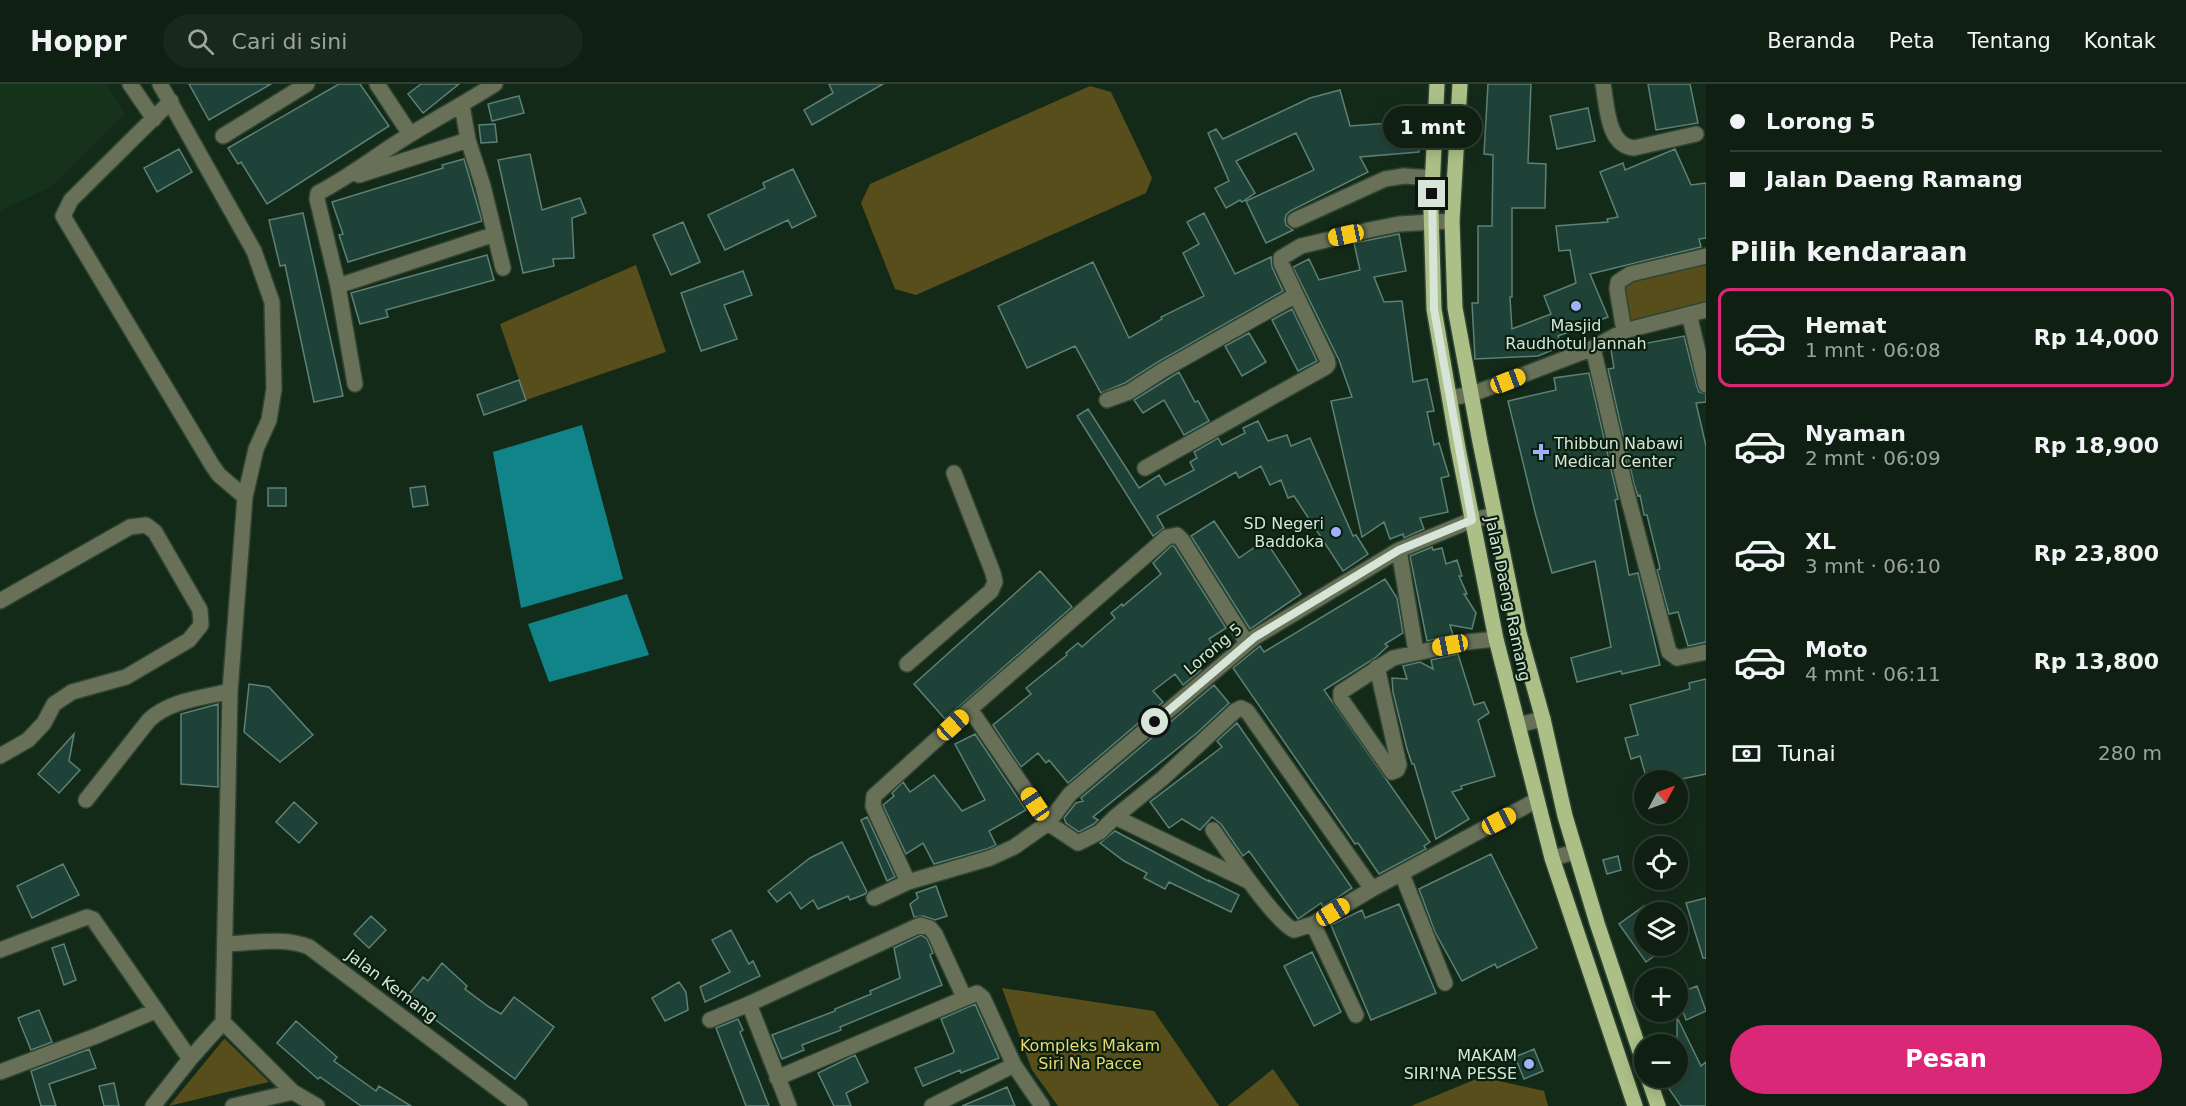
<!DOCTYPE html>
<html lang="id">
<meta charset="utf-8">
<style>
:root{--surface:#0f2012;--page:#18281b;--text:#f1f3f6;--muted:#9ba39f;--line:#2f3e32;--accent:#db2777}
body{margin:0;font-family:"DejaVu Sans",sans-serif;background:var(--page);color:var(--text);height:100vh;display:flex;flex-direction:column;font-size:22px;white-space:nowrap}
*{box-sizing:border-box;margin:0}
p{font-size:20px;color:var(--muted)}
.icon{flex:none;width:33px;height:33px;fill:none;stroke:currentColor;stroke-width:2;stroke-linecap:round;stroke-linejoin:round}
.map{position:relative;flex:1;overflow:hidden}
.details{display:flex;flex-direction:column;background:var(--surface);width:480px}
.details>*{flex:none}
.guide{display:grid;align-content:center;height:132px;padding:0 24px;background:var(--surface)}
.needle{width:39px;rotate:49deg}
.fabs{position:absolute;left:1634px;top:686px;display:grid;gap:12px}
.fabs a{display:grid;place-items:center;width:54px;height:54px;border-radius:50%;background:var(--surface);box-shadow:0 3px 15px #0003,0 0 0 2px var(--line);font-size:30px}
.end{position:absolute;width:27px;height:27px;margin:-14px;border:8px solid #d7e5d9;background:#111;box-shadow:0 0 0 3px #111}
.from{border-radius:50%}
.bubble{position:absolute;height:42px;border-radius:21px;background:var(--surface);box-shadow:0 3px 15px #0003,0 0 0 2px var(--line);font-size:20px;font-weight:700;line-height:42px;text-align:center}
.car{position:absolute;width:18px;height:36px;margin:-18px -9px;border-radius:8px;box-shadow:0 0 4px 2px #0007;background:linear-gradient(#f5c518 24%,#345 0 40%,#f5c518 0 76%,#345 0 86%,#f5c518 0)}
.guide b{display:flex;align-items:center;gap:21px;height:57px;font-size:22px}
.guide b+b{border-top:2px solid var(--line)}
.guide i{width:15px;height:15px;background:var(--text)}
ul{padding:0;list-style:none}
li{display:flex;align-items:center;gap:18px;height:99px;margin:0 12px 9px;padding:0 12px;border:3px solid transparent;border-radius:12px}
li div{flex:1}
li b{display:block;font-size:22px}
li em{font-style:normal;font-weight:700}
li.current{border-color:var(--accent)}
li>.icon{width:54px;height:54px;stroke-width:1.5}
h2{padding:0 24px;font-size:27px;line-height:72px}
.pay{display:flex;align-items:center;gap:15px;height:66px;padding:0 24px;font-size:22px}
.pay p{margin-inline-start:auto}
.button{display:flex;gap:12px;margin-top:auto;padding:12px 24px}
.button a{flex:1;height:69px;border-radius:36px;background:var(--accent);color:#fff;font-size:24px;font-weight:700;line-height:69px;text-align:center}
header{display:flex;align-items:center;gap:36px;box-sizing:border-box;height:84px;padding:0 30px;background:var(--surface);border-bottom:2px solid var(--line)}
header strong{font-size:28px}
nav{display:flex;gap:33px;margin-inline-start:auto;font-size:21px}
.search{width:420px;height:54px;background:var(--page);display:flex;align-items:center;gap:15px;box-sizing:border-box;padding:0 21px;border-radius:33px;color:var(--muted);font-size:22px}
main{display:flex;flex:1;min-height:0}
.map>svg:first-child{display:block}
</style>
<header>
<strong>Hoppr</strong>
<div class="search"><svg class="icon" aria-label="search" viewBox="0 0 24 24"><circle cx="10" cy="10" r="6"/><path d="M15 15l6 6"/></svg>Cari di sini</div>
<nav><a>Beranda</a><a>Peta</a><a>Tentang</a><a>Kontak</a></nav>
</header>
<main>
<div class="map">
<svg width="1706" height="1022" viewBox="0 0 1706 1022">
<rect width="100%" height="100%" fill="#142a18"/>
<path fill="#15321b" d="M0,0H107L125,30L51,103L0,127Z"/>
<path fill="#574e1c" d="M1090,2L1111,8L1152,94L1146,109L916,211L895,205L861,119L870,100Z
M1706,175V222L1628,239L1621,206L1626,197Z
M636,181L666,268L526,316L500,240Z
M1002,904L1154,927L1219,1022H1058L1032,986Z
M225,955L269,998L169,1022L224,955Z
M1273,985L1299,1022H1227Z
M1481,993L1544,1007L1548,1022H1411Z"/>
<path fill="#108488" d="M582,341L623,495L521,524L493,368Z
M627,510L649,571L549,598L528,540Z"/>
<path fill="#1f4238" stroke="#5d8176" stroke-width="1.5" d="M189,0H271L209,36Z
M339,0H360L389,42L267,120L241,78L238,80L228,64Z
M421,0H459L423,29L408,10Z
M829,0H883L812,41L804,26L833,9Z
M1488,0H1531L1528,79L1546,80L1545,124H1512V213H1510L1512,245L1551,230L1544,212L1576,199L1570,166L1559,167L1556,142L1608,138L1607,135L1618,133L1600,88L1623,79L1625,86L1675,65L1691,101L1706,99V154L1699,155L1701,163L1590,190L1608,233L1558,252L1562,262L1538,272L1475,275L1472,219H1478V142H1492L1493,71L1484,70Z
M1648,0H1690L1698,39L1656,46Z
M1340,6L1350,42L1416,37L1419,68L1360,73L1368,88L1290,127L1286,131L1285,136L1286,141L1293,146L1266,159L1246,117L1314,86L1296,49L1236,77L1255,109L1242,118L1240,116L1226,124L1215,104L1229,97L1208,49L1216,45L1223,55L1310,14Z
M519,12L524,29L492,37L488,20Z
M1588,24L1595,57L1557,65L1550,32Z
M495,40L497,58L481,59L479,41Z
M179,65L192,88L157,108L144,84Z
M530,70L542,126L580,114L586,129L572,134L574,174L553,175L554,182L523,189L498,76Z
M464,75L482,137L348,178L339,151L343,150L332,118L443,84L442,81Z
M793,85L816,132L792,144L788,136L725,166L708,131L765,104L763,99Z
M303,129L343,312L314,318L285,181L280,182L269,136Z
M1204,129L1235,190L1271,173L1272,183L1283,207L1158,278L1125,299L1101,309L1075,262L1027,284L998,222L1093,178L1129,254L1162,235L1161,233L1204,212L1183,169L1199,160L1187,138Z
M683,138L700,178L671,191L653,151Z
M1399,150L1406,187L1374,193L1384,218L1402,217L1413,298L1427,295L1434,327L1427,328L1434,361L1439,359L1449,392L1441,394L1448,428L1420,434L1424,445L1404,454L1403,450L1390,455L1384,438L1362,453L1331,317L1352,313L1339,276L1293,183L1309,175L1319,196L1360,186L1354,159Z
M487,171L494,196L386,226L388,233L360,240L351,209Z
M743,187L752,211L724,221L737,255L701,267L681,209Z
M1292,225L1317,277L1298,287L1272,236Z
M1249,249L1266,278L1242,292L1225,262Z
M1684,252L1697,303L1699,308L1706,310V318L1696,319L1706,362V558L1688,562L1678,528L1669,530L1657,486L1660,485L1659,480L1647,431H1644L1640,411L1638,412L1634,400L1608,285L1614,284L1611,266Z
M1179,288L1195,318L1198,317L1209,337L1184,351L1164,316L1143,329L1134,316Z
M1589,289L1618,415L1615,416L1629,491L1638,489L1660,581L1622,590L1621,587L1577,598L1571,574L1611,563L1595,477L1552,489L1536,432L1508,317L1556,306L1554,294Z
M519,296L526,316L484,331L477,311Z
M1088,325L1139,404L1159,391L1165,401L1194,386L1190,378L1197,374L1194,368L1218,354L1222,361L1245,349L1243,344L1258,337L1268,357L1287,351L1291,362L1310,354L1353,452L1356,451L1368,470L1343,487L1294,412L1288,414L1281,396L1270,401L1261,382L1239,394L1236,388L1157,432L1164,444L1153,452L1077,332Z
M425,402L428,421L413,423L410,404Z
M268,404H286V422H268Z
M1214,437L1239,474L1265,456L1301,510L1250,545L1191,452Z
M1171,462H1174L1226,544L1209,555L1214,563L1194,576L1201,586L1183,601L1175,590L1153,607L1163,618L1068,699L1049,676L1046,679L1038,669L1021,683L993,641L1031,610L1026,604L1067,571L1066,569L1078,559L1082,563L1094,552L1115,534L1111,529L1122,520L1123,522L1161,490L1153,479Z
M1432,463L1433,466L1442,464L1446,480L1457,476L1462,492H1459L1467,510H1464L1476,529L1472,545L1450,541L1453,551L1427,557L1410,472Z
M1040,487L1072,523L945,635L914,600Z
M1385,495L1397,514L1403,549L1385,560L1388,562L1375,574L1324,606L1430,758L1424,762L1426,765L1379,790L1358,759L1355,760L1233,584L1260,562L1264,568Z
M1458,570L1474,621L1484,618L1489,629L1478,636L1495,692L1461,702L1462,705L1452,708L1469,735L1436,755L1414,680H1412L1407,665L1393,608L1392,594L1407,595L1403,582L1420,578L1433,585L1431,576Z
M1706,595V690L1677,696H1647L1640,672L1631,675L1625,654L1638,651L1630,621L1690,605L1689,599Z
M249,600L269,603L313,651L280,678L244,648Z
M1214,601L1229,619L1198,648L1093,733L1098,736L1094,740L1079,748L1066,739L1064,734L1076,719L1083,717L1081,714Z
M218,620V703L181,700V630Z
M1237,639L1352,804L1323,823L1321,819L1298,835L1249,767L1243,772L1221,740L1212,733L1200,746L1182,735L1169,744L1150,718L1222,663L1217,657Z
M74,650L69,677L80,686L59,709L38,690Z
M975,650L1026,726L989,747L996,761L987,765L934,780L923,759L906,770L883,721L894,712L892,709L903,698L910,708L934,691L962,727L985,716L955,660Z
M294,718L317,739L299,759L276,738Z
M867,733L895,793L887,797L861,736Z
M1115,747L1210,798L1208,796L1239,811L1231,828L1169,798L1165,805L1144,794L1147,789L1124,777L1100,759Z
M842,758L867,808L865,810L850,816L848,812L818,825L813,816L801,825L790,808L777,818L768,807L810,774Z
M1491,770L1537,864L1497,884L1495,880L1462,897L1435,848L1419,805Z
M1618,772L1621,786L1607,790L1603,776Z
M63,780L79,811L32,834L17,802Z
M936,802L947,832L935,836L923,832L914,833L910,820L918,814L916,809Z
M1706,814V874H1703L1686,819Z
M1399,820L1436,909L1371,936L1331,841L1362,826L1365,834Z
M1644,822V861H1669L1646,878L1619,840Z
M371,832L386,846L369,864L354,850Z
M731,846L749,880L753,877L760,892L705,918L700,903L730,888L712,856Z
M921,851L927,855L933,869L930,871L942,901L840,943L841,946L802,961L804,966L782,975L772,951L835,927V925L871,910L870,907L900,894L894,864Z
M64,860L76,896L64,901L52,864Z
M1312,868L1341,928L1314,942L1284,882Z
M442,879L467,902L465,905L489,923L501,930L514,913L554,943L515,995L406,914L423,893L428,897Z
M679,898L686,908L688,926L665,937L652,914Z
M1697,902L1706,927L1686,936L1677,910Z
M975,920L999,974L961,989L960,986L923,1002L915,984L953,969L954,967L941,935Z
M39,926L52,958L31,966L18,934Z
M1677,933L1701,982L1706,978V1022H1681L1669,1005L1677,999Z
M738,935L743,946L740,948L769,1022H746L716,944Z
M296,937L337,973L334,977L376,1007L379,1002L411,1022H361L320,993L318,995L277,959Z
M89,965L96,984L49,1000L56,1022H41L31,987Z
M1534,965L1543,987L1524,995L1515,973Z
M855,971L868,998L846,1009L851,1022H834L818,989Z
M114,999L119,1022H104L99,1002Z
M1007,1003L1015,1022H962L991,1010Z"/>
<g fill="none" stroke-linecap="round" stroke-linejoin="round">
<g stroke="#2f4433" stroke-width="18">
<path id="minor" d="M130,0L154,35
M377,0L410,50
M1603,0C1607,21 1607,62 1634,64L1696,50
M171,17L71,116L63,132L212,381L219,391L245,413
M462,21L468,56L483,102L503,184
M223,52L307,0
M359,91L468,56
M1295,136L1385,95L1404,92L1433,94
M338,202L495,150
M1689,230L1706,301
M1624,247L1617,205L1618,198L1630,190L1706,172
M1593,264L1625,402L1669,568L1677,574L1706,568
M355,300L338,202L317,115L318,109C351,92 379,69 411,50C439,33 467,18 495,0
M1450,314L1472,310L1520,292L1593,264L1624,247L1706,226
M1107,316L1129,308L1163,286L1296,211L1281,179V174L1301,162L1369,146L1399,140L1452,137
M1145,384L1326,283L1328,280L1327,275L1296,211
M1399,466L1416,568
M0,517L130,443L146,441L155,448L200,526L201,541L189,556L126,593L72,608L54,620L44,639L28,656L0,672
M907,580L991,507L995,498L993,489L954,389
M1377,583L1399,681L1397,686L1392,688L1341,615V608L1393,574L1467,558L1496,555
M970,625L1048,739L1078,759L1100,748L1115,733
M1518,641L1543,635
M86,716L149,636C170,616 203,614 230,607
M1213,746C1227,766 1276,839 1294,846L1313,840L1372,805L1537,716
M1552,774L1576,768
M1402,790L1445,899
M908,798L873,722L874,712L970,625L1167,453L1177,451L1182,456L1247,559
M1250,798L1115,733L1163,694L1235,627L1241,624L1247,627L1372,805
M874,814L908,798L990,774L1014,763L1048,739L1070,710L1255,553L1399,466L1472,436L1495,431
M1313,840L1356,931
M226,860C253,859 283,853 309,863L520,1022
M0,866L87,833L93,835L190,975
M749,920L920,841L930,844L935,850L964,913
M710,936L749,920L789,1022
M223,938L293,1008L317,1022
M0,988L96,952L155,927
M777,994L977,909L983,914L1014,981
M153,1022L190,975L223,938L230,607L245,413L256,365L269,336L274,305L272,218L254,167L160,0
M233,1022L293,1008
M932,1022L1014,981L1042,1022"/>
</g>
<g stroke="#2f4433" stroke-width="18">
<path id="major" d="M1437,0L1431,126L1434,225L1458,364L1496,555L1552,774L1635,1022
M1460,0L1452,137L1455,224L1480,358L1519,549L1543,635L1565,732L1597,839L1644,980
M1648,993L1658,1022"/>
</g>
<use href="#minor" stroke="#687157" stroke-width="15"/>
<use href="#major" stroke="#acbf87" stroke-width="15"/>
</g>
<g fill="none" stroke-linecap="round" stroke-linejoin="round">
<path stroke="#d7e5d9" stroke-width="8" d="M1155,638L1255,553L1399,466L1472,436L1434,225L1432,110"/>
</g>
<g fill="#a1b2fd" stroke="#0a200f" stroke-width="2">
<circle cx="1576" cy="222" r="6"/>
<path d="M1538 359h6v6h6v6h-6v6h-6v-6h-6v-6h6z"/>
<circle cx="1336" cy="448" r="6"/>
<circle cx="1529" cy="980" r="6"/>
</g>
<g text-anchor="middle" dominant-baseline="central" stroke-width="4.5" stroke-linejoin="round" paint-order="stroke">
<g font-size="16" fill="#d7e5d9" stroke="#0a200f" text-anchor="end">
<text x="1576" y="241" text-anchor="middle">Masjid<tspan x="1576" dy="18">Raudhotul Jannah</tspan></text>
<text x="1554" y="359" text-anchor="start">Thibbun Nabawi<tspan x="1554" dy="18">Medical Center</tspan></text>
<text x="1324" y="439">SD Negeri<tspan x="1324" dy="18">Baddoka</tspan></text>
<text x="1517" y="971">MAKAM<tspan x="1517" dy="18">SIRI'NA PESSE</tspan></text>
</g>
<g font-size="16" fill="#d7e5d9" stroke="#0a200f">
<text transform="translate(1508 515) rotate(78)">Jalan Daeng Ramang</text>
<text transform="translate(1213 565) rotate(-40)">Lorong 5</text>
<text transform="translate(392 902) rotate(37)">Jalan Kemang</text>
</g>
<g font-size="16" fill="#ebd774" stroke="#0a200f">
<text x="1090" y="961">Kompleks Makam<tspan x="1090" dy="18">Siri Na Pacce</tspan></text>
</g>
</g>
</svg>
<div class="fabs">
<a><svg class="needle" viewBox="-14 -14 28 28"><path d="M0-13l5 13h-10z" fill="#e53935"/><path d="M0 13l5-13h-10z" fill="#9ba39f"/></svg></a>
<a><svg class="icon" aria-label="locate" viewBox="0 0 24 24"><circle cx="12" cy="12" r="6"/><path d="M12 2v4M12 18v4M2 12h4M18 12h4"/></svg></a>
<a><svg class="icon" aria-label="layers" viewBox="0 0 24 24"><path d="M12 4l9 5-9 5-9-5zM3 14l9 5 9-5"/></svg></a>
<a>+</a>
<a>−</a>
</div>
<i class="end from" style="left:1155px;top:638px"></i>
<i class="end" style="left:1432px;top:110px"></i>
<div class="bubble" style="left:1383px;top:22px;width:99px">1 mnt</div>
<i class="car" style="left:1346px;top:151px;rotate:258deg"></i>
<i class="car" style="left:1508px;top:297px;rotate:69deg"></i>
<i class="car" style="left:1450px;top:561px;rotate:259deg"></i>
<i class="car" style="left:953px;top:641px;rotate:48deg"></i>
<i class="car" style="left:1035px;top:720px;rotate:326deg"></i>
<i class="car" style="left:1499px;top:737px;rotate:62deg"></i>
<i class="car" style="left:1333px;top:828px;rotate:59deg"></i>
</div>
<section class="details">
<div class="guide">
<b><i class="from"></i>Lorong 5</b>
<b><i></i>Jalan Daeng Ramang</b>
</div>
<h2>Pilih kendaraan</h2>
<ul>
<li class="current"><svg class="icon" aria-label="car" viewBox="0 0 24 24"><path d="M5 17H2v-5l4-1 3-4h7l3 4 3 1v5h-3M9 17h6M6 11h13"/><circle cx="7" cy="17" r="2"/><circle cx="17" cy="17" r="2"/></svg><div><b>Hemat</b><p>1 mnt · 06:08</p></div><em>Rp 14,000</em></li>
<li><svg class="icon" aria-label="car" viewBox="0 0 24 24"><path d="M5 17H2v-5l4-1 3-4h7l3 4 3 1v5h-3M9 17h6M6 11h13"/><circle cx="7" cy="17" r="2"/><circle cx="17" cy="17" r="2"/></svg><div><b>Nyaman</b><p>2 mnt · 06:09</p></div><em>Rp 18,900</em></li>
<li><svg class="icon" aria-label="car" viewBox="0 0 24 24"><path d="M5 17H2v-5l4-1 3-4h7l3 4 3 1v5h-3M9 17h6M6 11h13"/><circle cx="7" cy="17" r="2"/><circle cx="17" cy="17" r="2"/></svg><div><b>XL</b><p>3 mnt · 06:10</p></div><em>Rp 23,800</em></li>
<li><svg class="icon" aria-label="car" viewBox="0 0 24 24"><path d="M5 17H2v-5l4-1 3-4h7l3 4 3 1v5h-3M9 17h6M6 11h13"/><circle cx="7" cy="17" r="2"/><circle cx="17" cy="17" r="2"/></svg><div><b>Moto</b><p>4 mnt · 06:11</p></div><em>Rp 13,800</em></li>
</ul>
<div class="pay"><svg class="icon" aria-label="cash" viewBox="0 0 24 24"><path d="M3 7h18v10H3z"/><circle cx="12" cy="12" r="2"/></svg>Tunai<p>280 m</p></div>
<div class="button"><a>Pesan</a></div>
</section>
</main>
